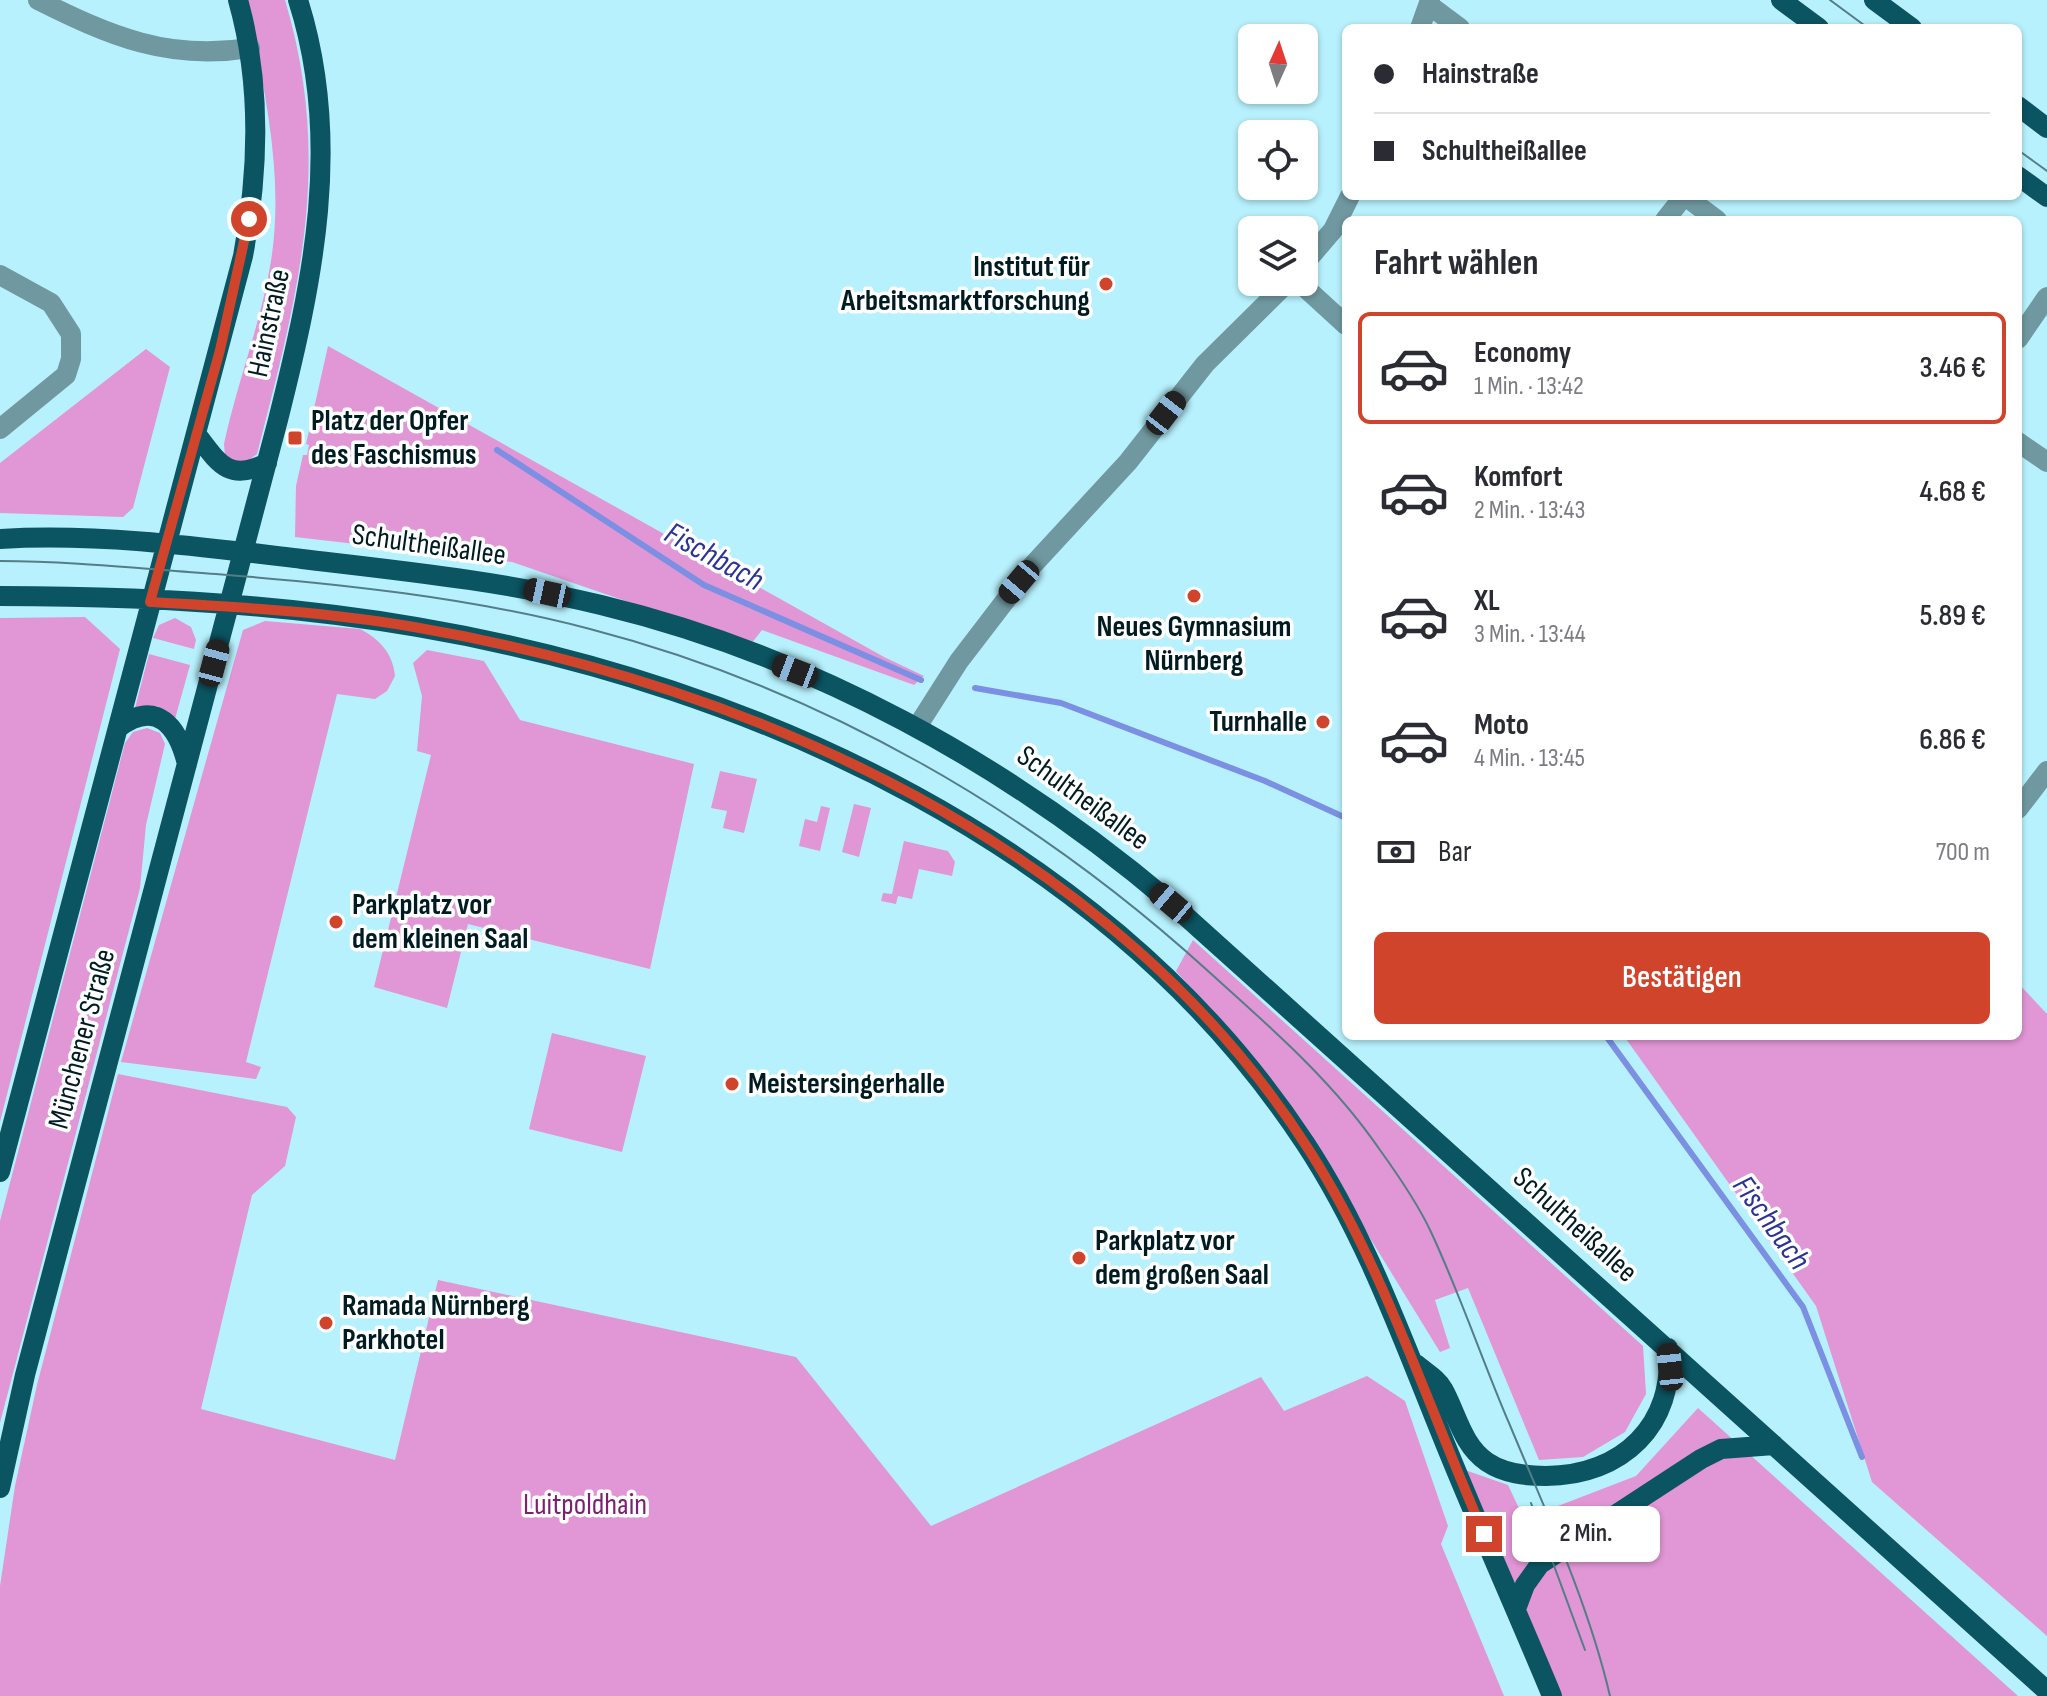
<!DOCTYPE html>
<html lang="de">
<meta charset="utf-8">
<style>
:root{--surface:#fff;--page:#f2f2f3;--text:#2b2b33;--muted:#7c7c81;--line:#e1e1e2;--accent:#d0442b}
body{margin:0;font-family:"Sofia Sans Condensed",sans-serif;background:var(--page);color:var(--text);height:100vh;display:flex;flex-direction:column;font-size:30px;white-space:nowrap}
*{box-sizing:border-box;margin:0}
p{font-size:26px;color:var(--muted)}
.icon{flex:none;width:44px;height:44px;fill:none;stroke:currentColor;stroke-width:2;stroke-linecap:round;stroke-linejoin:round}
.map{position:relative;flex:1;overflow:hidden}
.drawer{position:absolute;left:1342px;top:216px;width:680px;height:824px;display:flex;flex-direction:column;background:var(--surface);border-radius:12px;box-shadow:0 2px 6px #0004}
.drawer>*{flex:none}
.hud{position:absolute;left:1342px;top:24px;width:680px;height:176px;border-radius:12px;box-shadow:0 2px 6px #0004;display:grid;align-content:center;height:176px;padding:0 32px;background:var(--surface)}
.needle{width:52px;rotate:3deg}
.controls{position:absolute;left:1238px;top:24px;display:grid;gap:16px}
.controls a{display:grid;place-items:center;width:80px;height:80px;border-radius:12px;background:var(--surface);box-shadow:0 2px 6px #0004;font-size:40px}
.end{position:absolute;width:36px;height:36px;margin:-18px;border:10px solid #d0442b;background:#fff;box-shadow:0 0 0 4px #fff}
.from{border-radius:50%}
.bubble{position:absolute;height:56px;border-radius:12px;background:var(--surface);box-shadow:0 2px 6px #0004;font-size:26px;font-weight:600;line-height:56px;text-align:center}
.car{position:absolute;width:24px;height:48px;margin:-24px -12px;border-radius:10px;box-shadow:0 0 6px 2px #0007;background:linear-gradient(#222 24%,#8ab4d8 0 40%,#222 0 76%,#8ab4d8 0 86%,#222 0)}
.hud b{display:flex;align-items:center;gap:28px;height:76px;font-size:30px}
.hud b+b{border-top:2px solid var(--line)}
.hud i{width:20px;height:20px;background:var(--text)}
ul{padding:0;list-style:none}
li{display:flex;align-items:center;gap:24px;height:112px;margin:0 16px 12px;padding:0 16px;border:4px solid transparent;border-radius:12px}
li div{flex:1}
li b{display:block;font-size:30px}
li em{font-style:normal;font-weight:600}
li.on{border-color:var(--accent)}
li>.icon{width:72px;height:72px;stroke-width:1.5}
h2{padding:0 32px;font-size:36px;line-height:96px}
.pay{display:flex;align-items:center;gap:20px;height:88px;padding:0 32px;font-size:30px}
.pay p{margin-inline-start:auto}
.primary-button{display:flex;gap:16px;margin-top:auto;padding:16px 32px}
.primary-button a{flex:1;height:92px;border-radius:12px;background:var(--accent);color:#fff;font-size:32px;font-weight:600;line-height:92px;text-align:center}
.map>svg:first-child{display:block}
</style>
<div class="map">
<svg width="2047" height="1696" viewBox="0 0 2047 1696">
<rect width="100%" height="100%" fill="#b7f1fd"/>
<path fill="#e196d5" d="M247,0H285C334,164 298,294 257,454L242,465L225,456L224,444C237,383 261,323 271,261C285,173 263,86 247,0Z
M328,346L884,657L924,676L914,685L762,630L751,644L512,562L295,537L296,486L303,455H307L309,445L306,444Z
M146,349L170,367L133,508L123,517L0,513V463Z
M85,617L120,649L0,1122V618Z
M175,618L191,627L196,640L194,649L153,638L159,625Z
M265,621L360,629C380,639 393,654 395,676L387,691L375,699L337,694L246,1062L261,1067L256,1079L121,1062L243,630Z
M427,650L484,661L520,720L694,764L650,969L468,924L447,1008L374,987L431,755L417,751L422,696L413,663Z
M149,654L190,665L175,719L158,706L135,708Z
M147,728L160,733L165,744L146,825L140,888L0,1423V1221L125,743L133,732Z
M720,771L757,779L744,833L723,828L727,811L711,808Z
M854,804L871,808L859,857L842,852Z
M821,806L830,808L820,851L799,846L805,819L817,822Z
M904,841L948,851L955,862L952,876L919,869L912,899L898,896L896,904L881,901L883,893L892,894Z
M1193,940L1643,1346L1646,1394L1625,1432L1583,1457L1539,1460L1468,1288L1435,1300L1450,1348L1440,1352L1281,1093L1176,971Z
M2018,983L2047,1014V1636L1872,1482L1816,1306L1624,1036H2018Z
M552,1033L646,1056L622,1152L529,1129Z
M118,1074L287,1107L296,1117L285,1166L252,1195L201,1409L395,1460L438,1280L796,1357L931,1526L1261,1377L1284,1411L1367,1376L1405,1401L1448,1526L1441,1544L1504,1696H0V1586L15,1486L37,1385Z
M1698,1408L2018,1696H1561L1465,1470L1508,1485L1524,1519L1636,1476Z"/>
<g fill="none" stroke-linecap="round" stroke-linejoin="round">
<path stroke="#7b8fe3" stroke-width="6" d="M497,450L704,585L921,680
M975,688L1061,703L1265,781L1346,818
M1606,1036L1803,1307L1862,1457"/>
<path stroke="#7098a0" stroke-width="20" d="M38,0C110,36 168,61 250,48
M1429,5L1460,28
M1420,28L1430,0
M1685,196L1717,220
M1665,220L1684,196
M1304,264L1333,230L1350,196
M0,275L51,303L71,334V359L66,375L0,429
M1299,282L1346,325
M2018,339L2047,297
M2018,442L2047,462
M917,727L959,661L1031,567L1128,462L1205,364L1288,282
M2018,809L2047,771"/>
<path stroke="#0b5461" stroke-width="20" d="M1781,0L1819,28
M1874,0L1912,28
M2018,106L2047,128
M2018,176L2047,197
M197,435C219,464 229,482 267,463
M0,539C100,533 203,547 302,559C403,571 502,581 601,605C812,656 1006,763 1171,903L2047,1691
M0,596C135,596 284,604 417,627C757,685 1110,847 1305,1143C1365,1234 1401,1335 1442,1436C1477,1523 1516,1609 1552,1696
M118,728C157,698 178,727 187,764
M0,1172L243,256C259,171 262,85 238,0
M1416,1364C1425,1372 1438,1379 1443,1389C1457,1414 1462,1445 1487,1462C1505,1474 1526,1476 1546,1476C1622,1476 1676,1424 1668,1348
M0,1488L25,1375L278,420C313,281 343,141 298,0
M1516,1609L1525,1585L1540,1564L1701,1459L1721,1449L1774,1445"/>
<path stroke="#547e87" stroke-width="2" d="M1830,0L1868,28
M2018,150L2047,171
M0,561C72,561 144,569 216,574C341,584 468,597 590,629C821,689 1032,811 1208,971C1269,1026 1333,1081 1380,1150C1398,1175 1418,1204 1431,1232C1460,1294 1482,1360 1509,1423C1546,1512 1588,1602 1610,1696
M1531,1503L1585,1650"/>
</g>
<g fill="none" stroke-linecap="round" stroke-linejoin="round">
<path stroke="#d0442b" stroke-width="10" d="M249,219L220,350L150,602C238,607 327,612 414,627C755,685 1117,848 1309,1150C1385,1269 1427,1405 1484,1534"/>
</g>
<g fill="#d0442b" stroke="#fff" stroke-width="3">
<circle cx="1106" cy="284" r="8"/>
<rect x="287" y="430" width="16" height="16" rx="4"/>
<circle cx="1194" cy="596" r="8"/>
<circle cx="1323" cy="722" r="8"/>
<circle cx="336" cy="922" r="8"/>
<circle cx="732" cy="1084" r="8"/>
<circle cx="1079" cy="1258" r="8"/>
<circle cx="326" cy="1323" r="8"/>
</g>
<g text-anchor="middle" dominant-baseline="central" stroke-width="7" stroke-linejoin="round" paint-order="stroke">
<g font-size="30" font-weight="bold" fill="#001c22" stroke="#fff" text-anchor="start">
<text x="1090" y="267" text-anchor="end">Institut für<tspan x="1090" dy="34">Arbeitsmarktforschung</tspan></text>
<text x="311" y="421">Platz der Opfer<tspan x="311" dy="34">des Faschismus</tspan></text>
<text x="1194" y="627" text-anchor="middle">Neues Gymnasium<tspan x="1194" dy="34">Nürnberg</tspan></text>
<text x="1307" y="722" text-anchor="end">Turnhalle</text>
<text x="352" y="905">Parkplatz vor<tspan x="352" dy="34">dem kleinen Saal</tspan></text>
<text x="748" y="1084">Meistersingerhalle</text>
<text x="1095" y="1241">Parkplatz vor<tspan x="1095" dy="34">dem großen Saal</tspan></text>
<text x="342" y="1306">Ramada Nürnberg<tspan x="342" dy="34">Parkhotel</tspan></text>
</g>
<g font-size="30" fill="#001c22" stroke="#fff">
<text transform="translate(269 323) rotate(-78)">Hainstraße</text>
<text transform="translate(429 545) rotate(8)">Schultheißallee</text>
<text transform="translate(1083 798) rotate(36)">Schultheißallee</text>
<text transform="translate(82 1039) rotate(-75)">Münchener Straße</text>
<text transform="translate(1575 1225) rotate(42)">Schultheißallee</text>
</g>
<g font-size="30" fill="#7c2072" stroke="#fff">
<text x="585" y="1505">Luitpoldhain</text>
</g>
<g font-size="32" font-style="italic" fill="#2b3495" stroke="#fff">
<text transform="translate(714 557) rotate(29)">Fischbach</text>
<text transform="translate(1771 1223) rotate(54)">Fischbach</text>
</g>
</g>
</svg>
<div class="controls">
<a><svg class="needle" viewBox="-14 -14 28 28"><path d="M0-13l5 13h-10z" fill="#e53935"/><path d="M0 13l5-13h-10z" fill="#7c7c81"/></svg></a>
<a><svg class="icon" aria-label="locate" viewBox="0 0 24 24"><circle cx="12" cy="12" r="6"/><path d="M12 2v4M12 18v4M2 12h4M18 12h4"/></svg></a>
<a><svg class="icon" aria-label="layers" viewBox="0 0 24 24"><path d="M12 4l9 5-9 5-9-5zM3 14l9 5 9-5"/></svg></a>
</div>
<i class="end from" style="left:249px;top:219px"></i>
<i class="end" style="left:1484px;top:1534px"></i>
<div class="bubble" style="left:1512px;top:1506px;width:148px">2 Min.</div>
<i class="car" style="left:1166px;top:413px;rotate:38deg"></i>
<i class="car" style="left:1019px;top:582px;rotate:220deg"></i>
<i class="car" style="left:547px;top:593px;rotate:282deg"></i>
<i class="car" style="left:214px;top:663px;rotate:15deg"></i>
<i class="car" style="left:795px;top:671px;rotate:291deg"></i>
<i class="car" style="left:1171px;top:903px;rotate:310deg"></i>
<i class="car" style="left:1670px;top:1367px;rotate:354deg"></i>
<div class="hud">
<b><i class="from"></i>Hainstraße</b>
<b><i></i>Schultheißallee</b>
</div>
<section class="drawer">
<h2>Fahrt wählen</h2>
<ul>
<li class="on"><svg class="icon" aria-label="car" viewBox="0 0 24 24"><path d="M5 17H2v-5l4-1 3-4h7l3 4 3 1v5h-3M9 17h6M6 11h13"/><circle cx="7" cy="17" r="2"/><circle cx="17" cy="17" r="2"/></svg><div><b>Economy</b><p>1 Min. · 13:42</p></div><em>3.46 €</em></li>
<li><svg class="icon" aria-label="car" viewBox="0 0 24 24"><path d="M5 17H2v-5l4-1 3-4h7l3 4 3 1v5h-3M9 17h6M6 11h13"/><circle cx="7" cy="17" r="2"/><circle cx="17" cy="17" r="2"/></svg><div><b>Komfort</b><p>2 Min. · 13:43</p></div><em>4.68 €</em></li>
<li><svg class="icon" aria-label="car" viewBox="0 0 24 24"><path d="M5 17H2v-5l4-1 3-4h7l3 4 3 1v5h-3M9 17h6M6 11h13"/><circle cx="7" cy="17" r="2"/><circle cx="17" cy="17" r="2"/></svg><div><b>XL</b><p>3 Min. · 13:44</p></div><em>5.89 €</em></li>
<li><svg class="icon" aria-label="car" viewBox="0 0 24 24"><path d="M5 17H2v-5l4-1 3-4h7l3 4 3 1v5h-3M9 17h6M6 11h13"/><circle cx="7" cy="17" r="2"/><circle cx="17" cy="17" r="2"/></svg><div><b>Moto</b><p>4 Min. · 13:45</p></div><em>6.86 €</em></li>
</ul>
<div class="pay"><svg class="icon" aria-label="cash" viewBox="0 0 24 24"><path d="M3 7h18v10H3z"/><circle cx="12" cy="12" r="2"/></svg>Bar<p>700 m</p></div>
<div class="primary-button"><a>Bestätigen</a></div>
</section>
</div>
